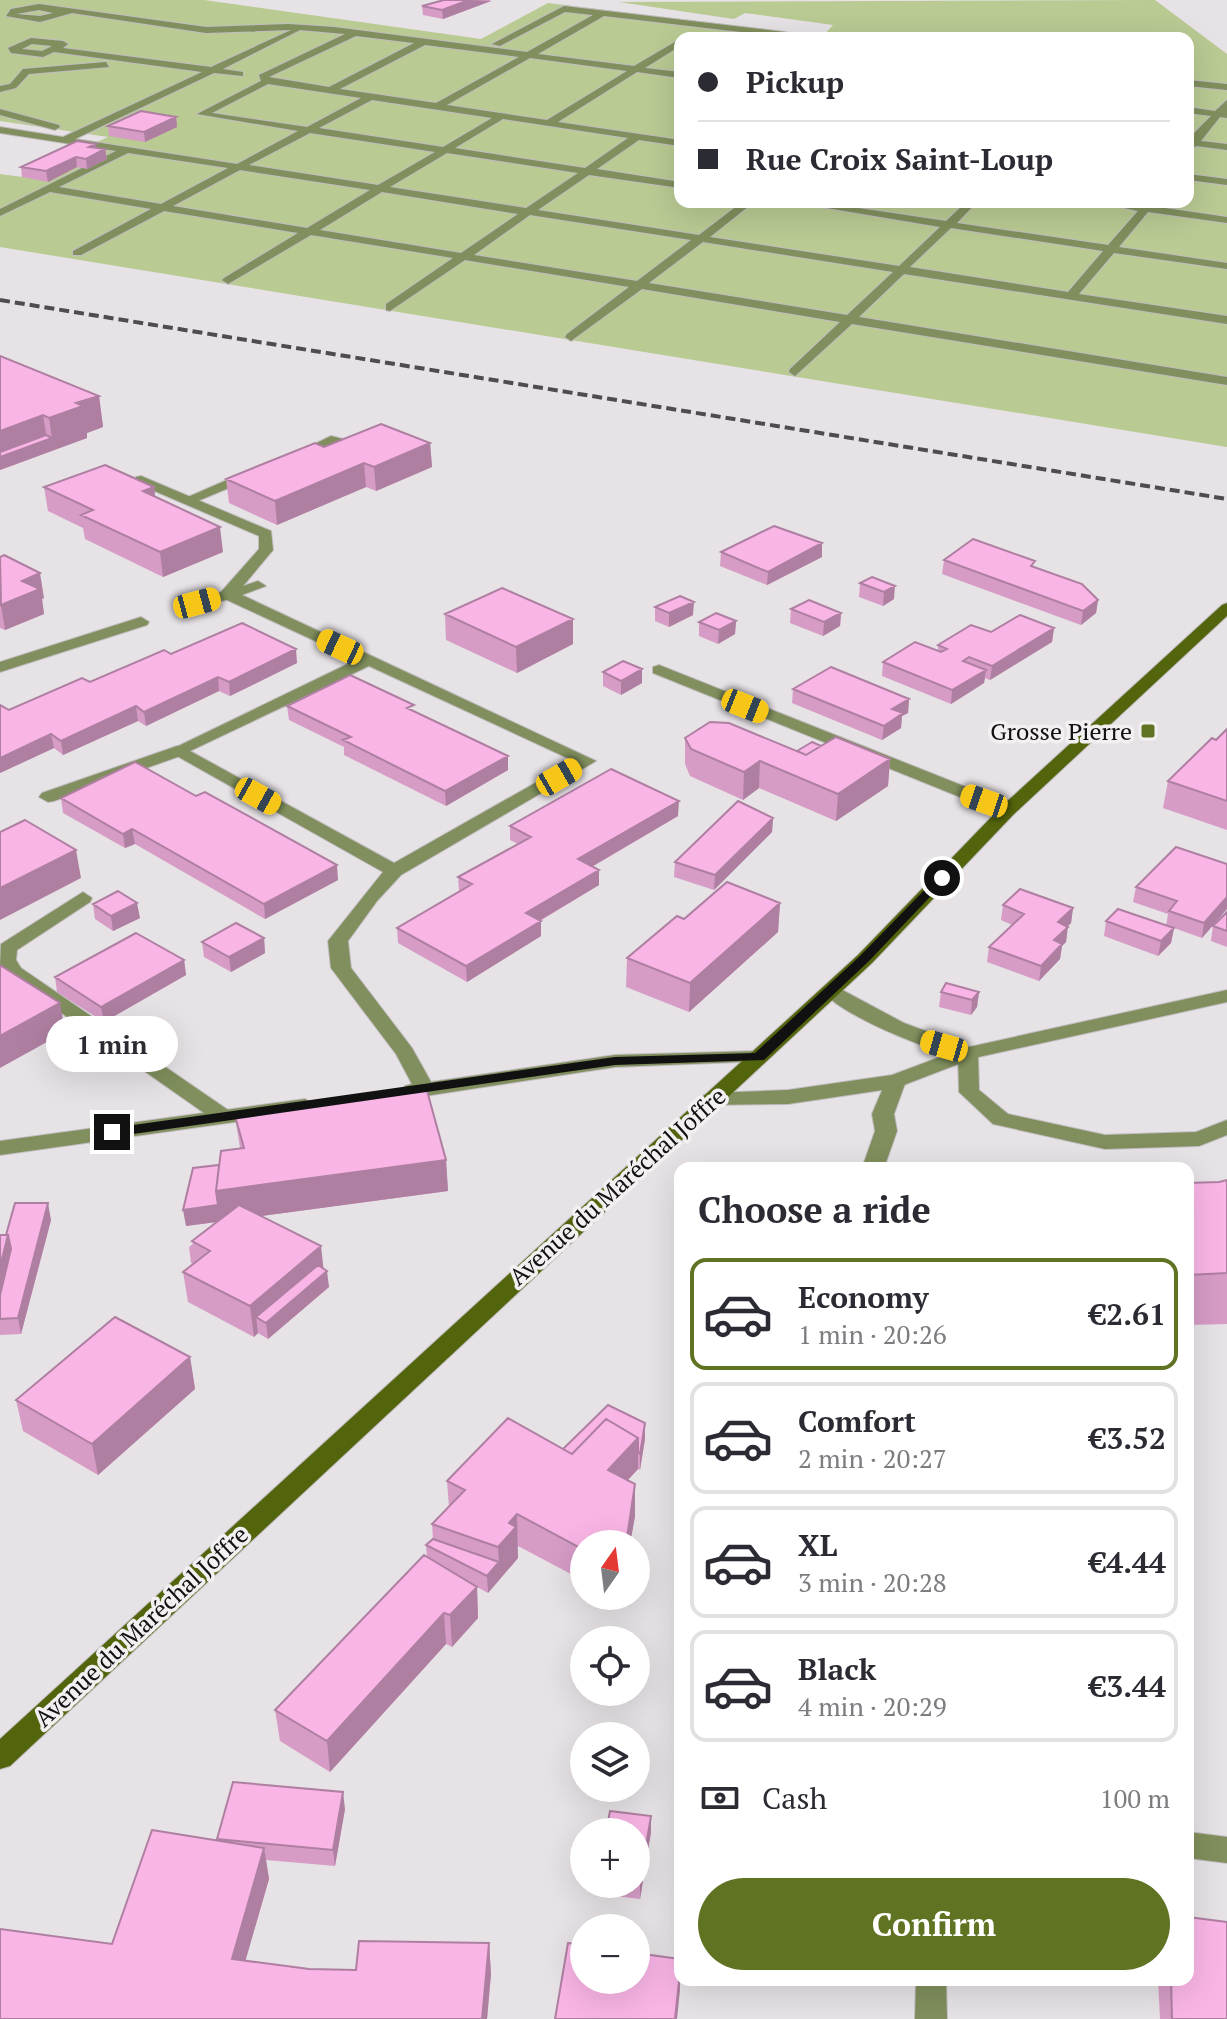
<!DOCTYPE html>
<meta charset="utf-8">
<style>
:root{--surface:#fff;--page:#f7f7f7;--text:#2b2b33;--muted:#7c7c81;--line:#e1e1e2;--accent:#607322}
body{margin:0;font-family:"PT Serif",serif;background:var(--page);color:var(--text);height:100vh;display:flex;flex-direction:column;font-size:30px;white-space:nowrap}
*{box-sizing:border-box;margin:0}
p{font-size:26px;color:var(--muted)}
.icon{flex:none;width:44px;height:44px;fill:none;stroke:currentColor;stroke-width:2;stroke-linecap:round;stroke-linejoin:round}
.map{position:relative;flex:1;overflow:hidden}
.sheet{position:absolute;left:674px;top:1162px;width:520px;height:824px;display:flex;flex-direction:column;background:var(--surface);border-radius:16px;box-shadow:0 8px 32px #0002}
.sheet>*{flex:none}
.top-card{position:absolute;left:674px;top:32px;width:520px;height:176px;border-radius:16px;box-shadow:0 8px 32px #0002;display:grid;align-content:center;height:176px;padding:0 24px;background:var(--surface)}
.needle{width:52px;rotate:14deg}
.controls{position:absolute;left:570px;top:1530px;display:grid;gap:16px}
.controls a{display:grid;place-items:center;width:80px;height:80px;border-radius:50%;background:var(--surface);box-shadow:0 8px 32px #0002;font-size:40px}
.end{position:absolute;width:36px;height:36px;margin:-18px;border:10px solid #121112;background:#fff;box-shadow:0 0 0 4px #fff}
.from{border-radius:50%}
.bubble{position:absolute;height:56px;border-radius:28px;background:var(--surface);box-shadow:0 8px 32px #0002;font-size:26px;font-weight:700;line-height:56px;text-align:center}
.car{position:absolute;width:24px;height:48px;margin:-24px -12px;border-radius:10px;box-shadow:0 0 6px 2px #0007;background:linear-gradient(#f5c518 24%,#345 0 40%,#f5c518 0 76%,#345 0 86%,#f5c518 0)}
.top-card b{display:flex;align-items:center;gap:28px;height:76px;font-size:30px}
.top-card b+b{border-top:2px solid var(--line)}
.top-card i{width:20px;height:20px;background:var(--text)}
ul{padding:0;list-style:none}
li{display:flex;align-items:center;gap:24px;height:112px;margin:0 16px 12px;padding:0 8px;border:4px solid var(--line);border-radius:16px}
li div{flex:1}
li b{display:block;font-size:30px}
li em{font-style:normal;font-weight:700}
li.on{border-color:var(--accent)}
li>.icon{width:72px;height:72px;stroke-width:1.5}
h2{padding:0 24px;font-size:36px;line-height:96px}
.pay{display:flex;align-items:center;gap:20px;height:88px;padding:0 24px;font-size:30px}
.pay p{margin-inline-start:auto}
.primary-button{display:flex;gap:16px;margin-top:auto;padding:16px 24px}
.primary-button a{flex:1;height:92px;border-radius:48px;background:var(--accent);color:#fff;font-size:32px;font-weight:700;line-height:92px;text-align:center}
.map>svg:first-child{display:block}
</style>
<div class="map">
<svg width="1227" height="2019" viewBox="0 0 1227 2019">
<rect width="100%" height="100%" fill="#e6e2e5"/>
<path fill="#b9ca93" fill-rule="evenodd" d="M0,0H204L481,39L548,3L823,36L833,25L745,13L734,19L619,2L1155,0L1227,54V447L0,247V174L23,177L108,137L0,121ZM680,38H1188V202H680Z"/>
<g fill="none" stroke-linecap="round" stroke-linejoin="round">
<g stroke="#c0bcbf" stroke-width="2">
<path id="lane" d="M39,4L206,27L288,24L334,27L527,52L593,15L565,12L500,46L492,44L564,6L785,32L783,38H772L774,36L604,16L538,54L634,66L680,39V46L645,68L680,72V78L637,72L558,122L680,140V146L639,140L597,169L680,182V188L589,175L538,210L699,235L742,202H754L710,237L899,266L940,227L791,202H818L946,221L966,202H977L957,223L1108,245L1138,211L1096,202H1124L1227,217V223L1148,212L1119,247L1227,263V269L1114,253L1079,294L1227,316V324L904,274L859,317L1227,377V385L852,324L795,376L789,372L790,369L840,322L642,289L571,341L565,337L567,334L629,287L465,260L390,311L386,310V304L453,258L311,235L228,284L222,280L224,278L298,233L164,211L81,255H73V251L151,209L50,192L0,216V209L116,151L0,133V127L63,137L202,72L54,52L43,57L11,53L8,48L31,38L63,41L68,44L63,48L211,67L291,30L206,33L72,13L40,22L6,16L11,9ZM39,10L53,13L40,16L16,14ZM300,30L345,34L259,75L261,81L197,114L298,131L237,164L75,139L214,73L243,76V72L223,69ZM356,36L414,43L329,87L269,77ZM32,44L52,46L42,51L22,49ZM425,45L519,57L436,103L340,89ZM530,58L627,71L547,120L447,105ZM268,84L361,98L307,127L212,113ZM372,100L492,118L443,147L319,128ZM503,119L628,138L585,168L455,148ZM310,133L435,152L378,185L249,165ZM128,153L228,168L161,204L59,187ZM447,153L578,173L526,208L390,187ZM240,170L370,190L307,228L173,206ZM382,192L518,214L461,253L320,230ZM530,215L691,240L637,281L474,255ZM951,228L1103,251L1068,292L910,267ZM703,242L893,272L847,315L649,283Z
M106,62L109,67L29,74L16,88L0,92V86L10,84L23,69Z
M1188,80L1227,84V90L1188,86Z
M1227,100V118L1220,117L1201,141L1227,144V150L1196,146L1188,152V139L1211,116L1188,113V107L1215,111Z
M0,109L59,125L60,127L55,130L0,115Z
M1188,174L1227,179V185L1188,180Z
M331,436L343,439L304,458L292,455Z
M250,470L255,471V477L193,503H183L181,500Z
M659,665L1014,806L1017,810L1014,814H1002L653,673V667Z
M177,746L186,751L183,755L54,801L48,802L39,797L42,793Z
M83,892L92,898L90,902L17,950L16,960L21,968L231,1112L235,1117L231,1122H217L3,972L0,966L1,944Z
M968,1047L978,1053L979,1090L1008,1114L1105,1135L1196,1132L1227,1120V1135L1199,1146L1105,1149L993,1124L959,1092L958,1053Z
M896,1074L906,1081L894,1114L897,1131L884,1168H862L875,1131L872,1114L886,1081Z
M1188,1832L1227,1837V1863L1188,1858Z
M916,1980H946L947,2019H915Z"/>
</g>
<g stroke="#c0bcbf" stroke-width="2">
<path id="street" d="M141,476L271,531L273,550L243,586L258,581L266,586L242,595L596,761L401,875L377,901L348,941L351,968L412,1048L431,1082L615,1055L759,1051L769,1057L766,1061L615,1067L412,1098L405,1096L402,1091L405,1086L412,1084L396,1054L331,968L328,941L383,872L168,751L356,660L227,600L192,606V600L221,592L259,549V536L136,483V477ZM369,666L574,761L394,863L190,751Z
M141,617L149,622L147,625L0,672V662Z
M831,984L904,1023L969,1047L1227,990V1002L974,1058L896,1088L788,1104L704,1105L700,1100L704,1095L711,1093L788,1090L892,1075L948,1054C915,1044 843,1016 821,990Z
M305,1099L316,1106L312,1111L0,1155V1141Z"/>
</g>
<g stroke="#c0bcbf" stroke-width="2">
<path id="secondary" d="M1227,603V616L1014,814L872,963L10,1766L0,1769V1739L858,955L1002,806L1222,605Z"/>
</g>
<use href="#lane" fill="#808f5d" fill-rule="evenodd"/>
<use href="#street" fill="#808f5d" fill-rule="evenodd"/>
<use href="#secondary" fill="#53650c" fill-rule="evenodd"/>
<path stroke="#4e4c4e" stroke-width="4" stroke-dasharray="10 5" stroke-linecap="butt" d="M0,300L1227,499"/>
</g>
<path fill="#d69cc6" d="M444,0H490L491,1L443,19L423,15L422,6Z
M176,117L177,127L145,142L109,136L108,126Z
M96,148L105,149L107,159L87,169L77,167L48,182L22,177L21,167Z
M0,356L99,396L103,427L87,433V438L0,470Z
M430,443L432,467L376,491L366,487L277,525L229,503L226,479L324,447Z
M44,487H154L155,497L223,552L163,577L85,539L83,528L48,511Z
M822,543V557L767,585L720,566L721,552Z
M0,557L44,598L42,599L44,614L5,630L0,628Z
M944,560L1035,567L1098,600L1096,613L1081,625L942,574Z
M872,577L894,599L883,606L859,597L860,583Z
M655,607L693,615L669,627L655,621Z
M791,609L841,613L840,626L823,636L790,623Z
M445,614L573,619V644L517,673L446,640Z
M736,621L735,634L718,644L699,636V622Z
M1054,628L1052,642L990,680L985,678L984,683L951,704L882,676L883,662L938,651V645L991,632Z
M171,654L297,663L230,696L219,691L146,726L138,721L63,755L54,748L0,773V705L9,710Z
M603,672L642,683L621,695L603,686Z
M793,689L909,699L908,713L902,716L901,728L882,740L792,703Z
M287,706L414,712L508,756V770L446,806L344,755V747L289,720Z
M1227,729V830L1163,808L1168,781Z
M685,738L797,751L821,746L890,759L888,786L836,821L759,788L743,800L690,776L685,764Z
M61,798L338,880L265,919L135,844L125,848L63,813Z
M678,816L592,867L599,870V885L540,921L541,936L467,982L398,943L397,928L459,892L458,877L518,844L510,840V826Z
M773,818L772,832L714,890L674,877L675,862Z
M1227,864V909L1202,938L1174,928L1171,943L1158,956L1104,936L1106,921L1166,926L1168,914L1133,902L1136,887Z
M780,903L778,932L689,1012L626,987L627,958L684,919Z
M93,904L140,918L113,931L95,919Z
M1003,905L1073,908L1071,923L1067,927L1066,942L1062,946L1060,959L1039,981L987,962L989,947L1012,925L1001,920Z
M1227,912V947L1211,941L1213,926Z
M264,938L265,953L231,972L204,957L202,942Z
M184,960L186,975L104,1022L57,992L55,977Z
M941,992H979L977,1007L971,1015L939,1007Z
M235,1116L446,1160L448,1191L261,1216L323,1269L329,1287L268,1339L258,1333L254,1337L188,1302L183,1272L193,1264L191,1263L189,1247L193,1244L192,1241L217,1222L186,1226L219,1165L240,1148Z
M1227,1180V1324L1188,1325V1183L1219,1182Z
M51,1220L21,1334L0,1335V1235H6Z
M190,1357L195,1389L98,1475L23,1431L16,1400Z
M645,1423V1439L640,1470L638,1469L628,1480L635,1516L630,1544H584V1581L518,1546L517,1547L518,1558L488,1593L477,1587L478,1618L452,1647L446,1644L330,1772L280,1741L275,1710L427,1557L426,1545L433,1539L432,1524L449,1507L447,1481L563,1449Z
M611,1596H622V1602Z
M345,1809L335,1866L266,1860L269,1879L245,1961L309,1969L356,1970L489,1943L491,1974L487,2019L112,1944L217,1840V1839Z
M636,1832H651L640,1899L598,1894V1884H636Z
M1158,1980H1188L1227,2019H1160Z"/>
<path fill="#ae7fa1" d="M469,0L491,1L443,19L442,10Z
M176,117L177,127L145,142L144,132Z
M96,144L97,153L105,149L107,159L87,169L86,159L89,147Z
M76,157L77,167L48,182L46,171Z
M99,396L103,427L87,433V438L0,470V431L43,415L47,440L52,438L49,418L76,403Z
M430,443L432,467L376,491L374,467Z
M364,463L366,487L277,525L275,501Z
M154,487L157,511L143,491Z
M220,527L223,552L163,577L160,552Z
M822,543V557L767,585L768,572Z
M40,573L44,598L42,599L44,614L5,630L1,605L22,581Z
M895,586L894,599L883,606L884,592Z
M1098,600L1096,613L1081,625L1083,611Z
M694,602L693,615L669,627V613Z
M841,613L840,626L823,636L824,622Z
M573,619V644L517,673L516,647Z
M736,621L735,634L718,644L719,630Z
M1054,628L1052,642L990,680L992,666Z
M296,649L297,663L230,696L229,682Z
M642,669V683L621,695V681Z
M986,670L984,683L951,704L952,690Z
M218,677L219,691L146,726L144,712Z
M909,699L908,713L902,716L901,728L882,740L884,726L892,709Z
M136,706L138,721L63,755L61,741Z
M51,734L54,748L0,773V758Z
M508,756V770L446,806L445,791Z
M890,759L888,786L836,821L838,794Z
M760,761L759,788L743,800L744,772Z
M679,801L678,816L579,874L578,859Z
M773,818L772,832L714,890L715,875Z
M132,829L135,844L125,848L123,834Z
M76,850L81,878L0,920V888Z
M337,865L338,880L265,919L264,904Z
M599,870V885L527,928L526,913Z
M1227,897V909L1202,938L1204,923Z
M137,903L140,918L113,931L111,916Z
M780,903L778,932L689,1012L690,983Z
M1073,908L1071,923L1056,937L1058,922Z
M541,921V936L467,982L466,966Z
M1068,927L1066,942L1062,946L1060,959L1039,981L1041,966L1054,940Z
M1174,928L1171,943L1158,956L1161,941Z
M264,938L265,953L231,972L229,957Z
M184,960L186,975L104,1022L101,1007Z
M979,992L977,1007L971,1015L972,1000Z
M60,1003L65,1032L0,1068V1036Z
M446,1160L448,1191L186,1226L183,1210L216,1191Z
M48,1203L51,1220L21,1334L18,1318Z
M8,1235L14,1265L0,1319V1267Z
M321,1246L324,1273L327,1271L329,1287L268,1339L266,1323L256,1317L258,1333L254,1337L250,1306Z
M190,1357L195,1389L98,1475L92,1444Z
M645,1423V1439L640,1470V1454Z
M638,1438V1469L608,1502V1470Z
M635,1484V1516L630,1544H626Z
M517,1514L518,1558L500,1579L498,1547L509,1523Z
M499,1562L500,1579L488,1593L487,1576Z
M477,1587L478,1618L452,1647L450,1615Z
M444,1613L446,1644L330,1772L327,1741Z
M343,1792L345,1809L335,1866L333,1850Z
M651,1816V1832L640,1899V1882Z
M264,1848L269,1879L237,1990L232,1959Z
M489,1943L491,1974L487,2019H482Z
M680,1972V1990L677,2019H675Z"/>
<path fill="#f9b5e6" stroke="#ae7fa1" stroke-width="2" d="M444,0H469L442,10L422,6Z
M141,111L176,117L144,132L108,126Z
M77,141L96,144L89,147L105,149L86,159L76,157L46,171L21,167Z
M0,356L99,396L76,403L83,406L49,418L43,415L0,431Z
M381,424L430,443L374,467L364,463L275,501L226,479L315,443L324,447Z
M46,435L52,438L0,457V452Z
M105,465L154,487L143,491L220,527L160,552L81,515L93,510L44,487Z
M774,526L822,543L768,572L721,552Z
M973,539L1035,561L1031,566L1082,584L1098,600L1083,611L944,560Z
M4,555L40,573L22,581L40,589L1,605L0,557Z
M872,577L895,586L884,592L860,583Z
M502,588L573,619L516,647L445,614Z
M680,596L694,602L669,613L655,607Z
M809,600L841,613L824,622L791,609Z
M716,613L736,621L719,630L699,622Z
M1020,615L1054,628L992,666L969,657L963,661L986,670L952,690L883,662L915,642L941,652L947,649L938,645L971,625L991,632Z
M242,623L296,649L229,682L218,677L144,712L136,706L61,741L51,734L0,758V705L9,710L82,678L90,682L164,650L171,654Z
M623,661L642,669L621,681L603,672Z
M831,667L909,699L892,709L903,713L884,726L793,689Z
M350,675L414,705L407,708L508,756L445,791L343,740L351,737L287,706Z
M710,722L729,723L806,755L836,737L890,759L838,794L760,761L744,772L691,749L685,738Z
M1227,729V801L1168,781L1212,738L1216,740Z
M812,742L821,746L806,755L797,751Z
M135,762L196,796L205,792L337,865L264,904L132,829L123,834L61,798Z
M611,769L679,801L578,859L599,870L526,913L541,921L466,966L397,928L472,884L458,877L531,837L510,826Z
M738,801L773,818L715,875L675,862Z
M25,820L76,850L0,888V832Z
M1176,847L1227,864V897L1204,923L1169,911L1177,901L1136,887Z
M727,882L780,903L690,983L627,958L677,916L684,919Z
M1020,889L1073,908L1058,922L1068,927L1054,940L1062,944L1041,966L989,947L1024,914L1003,905Z
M118,891L137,903L111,916L93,904Z
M1118,909L1174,928L1161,941L1106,921Z
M1227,912V931L1213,926Z
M236,923L264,938L229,957L202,942Z
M136,933L184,960L101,1007L55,977Z
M0,965L60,1003L0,1036Z
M946,983L979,992L972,1000L941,992Z
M426,1087L446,1160L216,1191L221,1151L244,1148L235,1116Z
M219,1165L216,1191L218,1205L183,1210L193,1168Z
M1227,1180V1273L1188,1275V1183L1219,1182Z
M15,1203H48L18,1318L0,1319V1295L11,1249L8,1235H6Z
M239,1205L321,1246L250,1306L183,1272L210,1251L192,1241Z
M0,1235H8L0,1267Z
M318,1265L327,1271L266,1323L256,1317Z
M115,1317L190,1357L92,1444L16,1400Z
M608,1405L645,1423L640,1454L638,1452V1438L606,1419L572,1454L563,1449Z
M508,1418L572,1454L606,1419L638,1438L608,1470L635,1484L626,1544H584V1550L517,1514L509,1523L516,1527L498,1547L432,1524L465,1490L447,1481Z
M433,1539L499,1562L487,1576L426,1545Z
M424,1555L477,1587L450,1615L444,1613L327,1741L275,1710Z
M233,1782L343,1792L333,1850L217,1839Z
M610,1811L651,1816L640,1882H636V1832H606Z
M152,1830L264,1848L232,1959L309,1969L356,1970L359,1941L489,1943L482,2019H0V1929L112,1944Z
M1188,1917L1227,1922V2019H1172L1171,1980H1188Z
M568,1943L584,1945V1980H636V1953L680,1959V1972L675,2019H555Z"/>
<path fill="#121112" d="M938,876L948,878L869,961L764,1060L615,1065L112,1137L105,1132L112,1128L615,1057L755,1053L860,956Z"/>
<rect fill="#607322" stroke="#f3f0f2" stroke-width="3" x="1140" y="723" width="16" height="16" rx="4"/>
<g text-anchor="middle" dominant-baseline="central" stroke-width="7" stroke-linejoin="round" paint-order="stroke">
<g font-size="24" fill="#121112" stroke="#f3f0f2" text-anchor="end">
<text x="1132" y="731">Grosse Pierre</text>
</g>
<g font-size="24" fill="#121112" stroke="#f3f0f2">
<text transform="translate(617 1186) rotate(-42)">Avenue du Maréchal Joffre</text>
<text transform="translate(141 1626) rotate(-43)">Avenue du Maréchal Joffre</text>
</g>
</g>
</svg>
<div class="controls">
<a><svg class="needle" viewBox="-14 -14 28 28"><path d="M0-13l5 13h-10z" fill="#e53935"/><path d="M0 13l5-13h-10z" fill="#7c7c81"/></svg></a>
<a><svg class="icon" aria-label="locate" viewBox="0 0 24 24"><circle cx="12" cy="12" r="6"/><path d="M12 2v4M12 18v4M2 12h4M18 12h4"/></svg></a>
<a><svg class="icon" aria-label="layers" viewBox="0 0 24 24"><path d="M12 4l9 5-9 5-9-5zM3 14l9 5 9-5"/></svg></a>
<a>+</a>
<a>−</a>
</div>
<i class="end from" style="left:942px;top:878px"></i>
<i class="end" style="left:112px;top:1132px"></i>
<div class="bubble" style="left:46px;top:1016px;width:132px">1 min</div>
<i class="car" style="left:197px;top:603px;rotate:75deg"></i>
<i class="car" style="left:340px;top:647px;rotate:295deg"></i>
<i class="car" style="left:745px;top:706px;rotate:112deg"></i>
<i class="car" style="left:559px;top:777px;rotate:60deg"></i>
<i class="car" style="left:258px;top:796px;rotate:119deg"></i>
<i class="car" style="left:984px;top:801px;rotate:289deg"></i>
<i class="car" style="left:944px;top:1046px;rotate:286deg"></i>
<div class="top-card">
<b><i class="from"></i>Pickup</b>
<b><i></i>Rue Croix Saint-Loup</b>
</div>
<section class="sheet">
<h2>Choose a ride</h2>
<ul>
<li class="on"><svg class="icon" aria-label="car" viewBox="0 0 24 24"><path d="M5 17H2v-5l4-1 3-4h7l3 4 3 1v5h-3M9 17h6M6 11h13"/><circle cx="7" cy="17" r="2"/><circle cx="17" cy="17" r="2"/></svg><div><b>Economy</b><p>1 min · 20:26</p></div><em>€2.61</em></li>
<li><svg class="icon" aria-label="car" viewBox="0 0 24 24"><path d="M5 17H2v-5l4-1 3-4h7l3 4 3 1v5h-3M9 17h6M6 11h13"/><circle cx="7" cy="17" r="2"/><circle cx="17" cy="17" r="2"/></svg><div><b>Comfort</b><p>2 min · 20:27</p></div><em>€3.52</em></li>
<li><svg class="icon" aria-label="car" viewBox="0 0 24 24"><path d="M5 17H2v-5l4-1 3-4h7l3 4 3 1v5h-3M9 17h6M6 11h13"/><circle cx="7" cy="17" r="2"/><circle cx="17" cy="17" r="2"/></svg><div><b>XL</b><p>3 min · 20:28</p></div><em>€4.44</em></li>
<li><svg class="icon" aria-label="car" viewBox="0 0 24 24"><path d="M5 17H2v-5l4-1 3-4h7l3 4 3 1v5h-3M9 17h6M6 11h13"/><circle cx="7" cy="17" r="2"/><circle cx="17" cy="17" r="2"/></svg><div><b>Black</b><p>4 min · 20:29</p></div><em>€3.44</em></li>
</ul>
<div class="pay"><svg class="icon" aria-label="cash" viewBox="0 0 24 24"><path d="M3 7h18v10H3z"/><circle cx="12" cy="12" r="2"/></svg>Cash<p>100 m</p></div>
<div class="primary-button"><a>Confirm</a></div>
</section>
</div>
